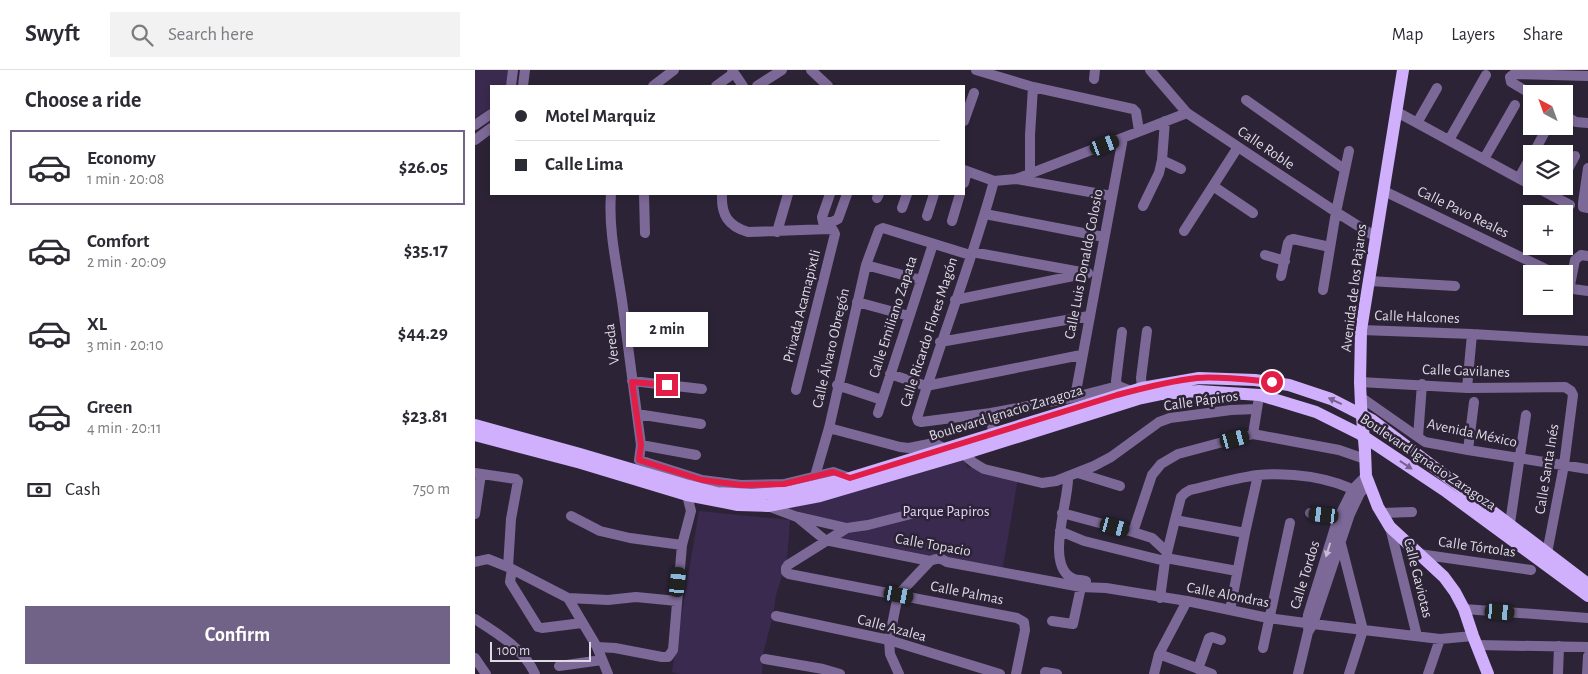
<!DOCTYPE html>
<meta charset="utf-8">
<style>
:root{--surface:#fff;--page:#f2f2f3;--text:#2b2b33;--muted:#7c7c81;--line:#e1e1e2;--accent:#716288}
body{margin:0;font-family:"Alegreya Sans",sans-serif;background:var(--page);color:var(--text);height:100vh;display:flex;flex-direction:column;font-size:19px;white-space:nowrap}
*{box-sizing:border-box;margin:0}
p{font-size:16px;color:var(--muted)}
.icon{flex:none;width:28px;height:28px;fill:none;stroke:currentColor;stroke-width:2;stroke-linecap:round;stroke-linejoin:round}
.map{position:relative;flex:1;overflow:hidden}
.sheet{display:flex;flex-direction:column;background:var(--surface);width:475px}
.sheet>*{flex:none}
.guide{position:absolute;left:15px;top:15px;width:475px;height:110px;border-radius:0px;box-shadow:0 2px 8px #0003;display:grid;align-content:center;height:110px;padding:0 25px;background:var(--surface)}
.needle{width:32px;rotate:319deg}
.tools{position:absolute;left:1048px;top:15px;display:grid;gap:10px}
.tools a{display:grid;place-items:center;width:50px;height:50px;border-radius:0px;background:var(--surface);box-shadow:0 2px 8px #0003;font-size:25px}
.scale{position:absolute;left:15px;bottom:12px;width:101px;box-sizing:border-box;padding-left:5px;border:2px solid #ded9e5;border-top:0;font-size:14px;line-height:18px;white-space:nowrap;color:#ded9e5;-webkit-text-stroke:4px #2c2436;paint-order:stroke}
.end{position:absolute;width:22px;height:22px;margin:-11px;border:6px solid #e11d48;background:#fff;box-shadow:0 0 0 2px #fff}
.from{border-radius:50%}
.bubble{position:absolute;height:35px;border-radius:0px;background:var(--surface);box-shadow:0 2px 8px #0003;font-size:16px;font-weight:700;line-height:35px;text-align:center}
.car{position:absolute;width:15px;height:30px;margin:-15px -8px;border-radius:6px;box-shadow:0 0 4px 1px #0007;background:linear-gradient(#222 24%,#8ab4d8 0 40%,#222 0 76%,#8ab4d8 0 86%,#222 0)}
.guide b{display:flex;align-items:center;gap:18px;height:48px;font-size:19px}
.guide b+b{border-top:1px solid var(--line)}
.guide i{width:12px;height:12px;background:var(--text)}
ul{padding:0;list-style:none}
li{display:flex;align-items:center;gap:15px;height:75px;margin:0 10px 8px;padding:0 15px;border:2px solid transparent;border-radius:0px}
li div{flex:1}
li b{display:block;font-size:19px}
li em{font-style:normal;font-weight:700}
li.selected{border-color:var(--accent)}
li>.icon{width:45px;height:45px;stroke-width:1.5}
h2{padding:0 25px;font-size:22px;line-height:60px}
.pay{display:flex;align-items:center;gap:12px;height:55px;padding:0 25px;font-size:19px}
.pay p{margin-inline-start:auto}
.action{display:flex;gap:10px;margin-top:auto;padding:10px 25px}
.action a{flex:1;height:58px;border-radius:0px;background:var(--accent);color:#fff;font-size:20px;font-weight:700;line-height:58px;text-align:center}
header{display:flex;align-items:center;gap:30px;box-sizing:border-box;height:70px;padding:0 25px;background:var(--surface);border-bottom:1px solid var(--line)}
header strong{font-size:24px}
nav{display:flex;gap:28px;margin-inline-start:auto;font-size:18px}
.search{width:350px;height:45px;background:var(--page);display:flex;align-items:center;gap:12px;box-sizing:border-box;padding:0 18px;border-radius:0px;color:var(--muted);font-size:19px}
main{display:flex;flex:1;min-height:0}
.map>svg:first-child{display:block}
</style>
<header>
<strong>Swyft</strong>
<div class="search"><svg class="icon" aria-label="search" viewBox="0 0 24 24"><circle cx="10" cy="10" r="6"/><path d="M15 15l6 6"/></svg>Search here</div>
<nav><a>Map</a><a>Layers</a><a>Share</a></nav>
</header>
<main>
<section class="sheet">
<h2>Choose a ride</h2>
<ul>
<li class="selected"><svg class="icon" aria-label="car" viewBox="0 0 24 24"><path d="M5 17H2v-5l4-1 3-4h7l3 4 3 1v5h-3M9 17h6M6 11h13"/><circle cx="7" cy="17" r="2"/><circle cx="17" cy="17" r="2"/></svg><div><b>Economy</b><p>1 min · 20:08</p></div><em>$26.05</em></li>
<li><svg class="icon" aria-label="car" viewBox="0 0 24 24"><path d="M5 17H2v-5l4-1 3-4h7l3 4 3 1v5h-3M9 17h6M6 11h13"/><circle cx="7" cy="17" r="2"/><circle cx="17" cy="17" r="2"/></svg><div><b>Comfort</b><p>2 min · 20:09</p></div><em>$35.17</em></li>
<li><svg class="icon" aria-label="car" viewBox="0 0 24 24"><path d="M5 17H2v-5l4-1 3-4h7l3 4 3 1v5h-3M9 17h6M6 11h13"/><circle cx="7" cy="17" r="2"/><circle cx="17" cy="17" r="2"/></svg><div><b>XL</b><p>3 min · 20:10</p></div><em>$44.29</em></li>
<li><svg class="icon" aria-label="car" viewBox="0 0 24 24"><path d="M5 17H2v-5l4-1 3-4h7l3 4 3 1v5h-3M9 17h6M6 11h13"/><circle cx="7" cy="17" r="2"/><circle cx="17" cy="17" r="2"/></svg><div><b>Green</b><p>4 min · 20:11</p></div><em>$23.81</em></li>
</ul>
<div class="pay"><svg class="icon" aria-label="cash" viewBox="0 0 24 24"><path d="M3 7h18v10H3z"/><circle cx="12" cy="12" r="2"/></svg>Cash<p>750 m</p></div>
<div class="action"><a>Confirm</a></div>
</section>
<div class="map">
<svg width="1113" height="604" viewBox="0 0 1113 604">
<rect width="100%" height="100%" fill="#2c2436"/>
<path fill="#3a2a4f" d="M0,0H33L31,16H16V37L0,48Z
M488,384L492,397L543,408L527,502L355,468L371,458L309,438Z
M224,441L315,450L312,490L301,525L297,549L288,584L287,604H205L197,602Z"/>
<g fill="none" stroke-linecap="round" stroke-linejoin="round">
<path stroke="#7d6998" stroke-width="10" d="M257,0L268,16
M336,0L353,16
M501,0L558,17L658,39L661,42L664,61
M675,0L712,43L861,142L901,167
M619,9L620,0
M36,16L38,0
M48,16L50,0
M178,16L199,0
M241,16L259,3
M282,16L307,0
M1056,24L1036,12L1035,7L1039,4L1113,6
M771,30L869,99
M922,42L1056,115
M1089,45L1101,52L1113,53
M489,51L499,23
M942,53L962,18
M0,55L16,44
M0,70L16,58
M974,70L1011,5
M1058,84L1073,56
M1009,89L1040,35
M687,90L706,99
M1113,98L1108,133V137L1113,138
M489,100L519,111L541,109L712,43
M555,103V65L558,17
M1089,106L1100,86
M1044,108L1056,86
M542,109L637,126
M519,111C497,192 466,269 442,348L443,351L446,352L516,343L600,327L643,316L656,321
M489,113L492,101
M738,116L778,143
M1059,116L1095,135
M909,121L1081,204
M136,124C133,162 143,200 148,238C154,284 160,329 166,375L164,390L227,410L266,415L309,414L358,402L375,408
M169,124L170,163
M247,124C246,145 253,156 273,162L353,159L358,160L360,164L321,320
M355,124L347,147L348,152H357L363,149L372,124
M1077,126L1083,116
M402,128L404,124
M668,136L684,103L687,90L690,51
M427,138L432,124
M510,144L629,167
M452,146L459,124
M477,151L485,124
M709,161L763,77
M302,162L313,124
M497,182L606,202
M790,185L810,191
M1113,186L1106,185L1100,190L1095,215L1098,219L1113,221
M391,195L446,210
M806,206L813,173L815,170L818,169L855,177
M894,211L980,216
M848,220L861,142L874,81
M480,230L613,203
M382,232L434,246
M886,260L997,264L1113,271
M465,272L614,246
M415,304L451,316L606,285
M157,311L227,319
M885,312L992,318L1090,317L1096,321L1098,325L1089,395L1072,483
M362,315L407,330
M643,316L641,311L647,262
M667,318L666,308L672,261
M992,318L997,264
M600,327L648,68
M887,328L950,372L993,380L1113,399
M403,343L458,174
M516,343L518,365
M162,344L226,354
M354,358L425,377L434,378L459,373L470,379
M778,364L783,333
M943,367L947,314
M166,375L221,385
M993,380L999,332
M488,384L499,393L509,399L567,413L581,411L619,396L636,387L684,352L695,348L756,340L782,339
M0,403L41,409L43,411L36,449L33,497
M603,403L645,416
M340,406L354,358L391,195L404,160L408,158L495,185
M593,406C595,429 568,497 599,509C603,510 607,510 611,511
M293,436L322,447L350,470L455,491C462,488 466,488 472,492L606,517L631,518L712,531L793,548L838,554L965,569L998,566
M587,443L658,462L677,468L692,482
M835,443L864,447
M907,443L937,442
M0,444L6,404
M436,444L393,455L372,458L313,495L311,498V502L314,504L542,548L549,552L550,560L541,604
M96,446L125,461L155,468L207,475
M324,447L372,458
M700,450L770,463
M1035,453L1051,345
M915,457L942,566
M585,461L609,471L690,491
M658,462L677,405L686,394L703,384L778,364L864,380L890,389
M866,474L888,560L874,604
M944,484L1056,500
M691,488L762,501
M0,492L13,489L33,497L93,528L133,530L161,527L202,531
M37,499L35,512L63,557L67,558L107,553
M93,528L122,577L133,604
M685,528L690,491L700,450L706,427L710,423L715,420C737,415 760,408 783,405C817,402 855,407 885,423
M989,539L1113,548
M755,540L770,463L783,405
M301,546L414,570L525,604
M0,549C22,563 49,579 60,604
M577,551L598,554L606,517
M833,558L832,553L833,545L862,451L878,419L891,406
M1002,575L1113,577
M122,577L140,578L187,587H193L198,580L207,475L216,441L212,425
M788,578L815,453
M684,584L737,604
M0,588L11,604
M290,589L348,599L365,604
M84,596L127,590
M723,599L734,568L737,567L746,570
M570,602L582,604
M424,604L415,584L414,570L423,525L455,491
M679,604L684,584L712,531
M823,604L833,562L838,554L875,444L885,423L890,418
M953,604L965,569
M1083,604L1084,576
M1112,604L1113,586"/>
<path stroke="#d0affc" stroke-width="12" d="M886,335L885,312L886,260L928,0
M0,355L105,384L210,415L242,423L277,425L314,422L375,408L667,318L724,308L780,310L814,315L856,329L897,350L1113,514
M0,365L106,393L212,425L263,435L293,436L345,426L488,384L663,329L687,324L724,321L785,325L841,342L885,364L969,420L1113,526
M890,381L891,406L903,437L915,457L969,507L980,522L989,539L998,566L1013,604"/>
<path stroke="#d0affc" stroke-width="12" d="M886,335L890,381"/>
</g>
<defs><path id="oneway-solid" d="M-6-.8H1V-3.2L6.5 0L1 3.2V.8H-6Z" transform="scale(1.25)"/></defs>
<g fill="#76638f">
<use href="#oneway-solid" transform="translate(860 331) rotate(-155)"/>
<use href="#oneway-solid" transform="translate(931 395) rotate(34)"/>
</g>
<use fill="#c6bdd2" href="#oneway-solid" transform="translate(853 480) rotate(107)"/>
<g fill="none" stroke-linecap="round" stroke-linejoin="round">
<path stroke="#e11d48" stroke-width="6" d="M192,315L157,312L166,375L164,390L227,410L266,415L309,414L358,402L375,408L642,325C668,318 695,311 722,308C743,306 775,310 797,312"/>
</g>
<g text-anchor="middle" dominant-baseline="central" stroke-width="5" stroke-linejoin="round" paint-order="stroke">
<g font-size="15" fill="#ded9e5" stroke="#2c2436">
<text transform="translate(791 78) rotate(34)">Calle Roble</text>
<text transform="translate(988 142) rotate(26)">Calle Pavo Reales</text>
<text transform="translate(609 194) rotate(-79)">Calle Luis Donaldo Colosio</text>
<text transform="translate(879 218) rotate(-83)">Avenida de los Pajaros</text>
<text transform="translate(327 236) rotate(-76)">Privada Acamapixtli</text>
<text transform="translate(418 247) rotate(-72)">Calle Emiliano Zapata</text>
<text transform="translate(942 247) rotate(2)">Calle Halcones</text>
<text transform="translate(454 262) rotate(-72)">Calle Ricardo Flores Magón</text>
<text transform="translate(137 274) rotate(-97)">Vereda</text>
<text transform="translate(356 278) rotate(-77)">Calle Álvaro Obregón</text>
<text transform="translate(991 301) rotate(2)">Calle Gavilanes</text>
<text transform="translate(726 331) rotate(-8)">Calle Pápiros</text>
<text transform="translate(531 343) rotate(-17)">Boulevard Ignacio Zaragoza</text>
<text transform="translate(997 363) rotate(12)">Avenida México</text>
<text transform="translate(953 392) rotate(34)">Boulevard Ignacio Zaragoza</text>
<text transform="translate(1072 399) rotate(-81)">Calle Santa Inés</text>
<text transform="translate(458 475) rotate(10)">Calle Topacio</text>
<text transform="translate(1002 477) rotate(8)">Calle Tórtolas</text>
<text transform="translate(830 505) rotate(-73)">Calle Tordos</text>
<text transform="translate(943 508) rotate(76)">Calle Gaviotas</text>
<text transform="translate(492 523) rotate(11)">Calle Palmas</text>
<text transform="translate(753 525) rotate(11)">Calle Alondras</text>
<text transform="translate(417 558) rotate(15)">Calle Azalea</text>
</g>
<g font-size="15" fill="#e2d2f8" stroke="#2c2436">
<text x="471" y="441">Parque Papiros</text>
</g>
</g>
</svg>
<div class="tools">
<a><svg class="needle" viewBox="-14 -14 28 28"><path d="M0-13l5 13h-10z" fill="#e53935"/><path d="M0 13l5-13h-10z" fill="#7c7c81"/></svg></a>
<a><svg class="icon" aria-label="layers" viewBox="0 0 24 24"><path d="M12 4l9 5-9 5-9-5zM3 14l9 5 9-5"/></svg></a>
<a>+</a>
<a>−</a>
</div>
<div class="scale">100 m</div>
<i class="end from" style="left:797px;top:312px"></i>
<i class="end" style="left:192px;top:315px"></i>
<div class="bubble" style="left:151px;top:242px;width:82px">2 min</div>
<i class="car" style="left:630px;top:75px;rotate:69deg"></i>
<i class="car" style="left:760px;top:369px;rotate:75deg"></i>
<i class="car" style="left:849px;top:445px;rotate:277deg"></i>
<i class="car" style="left:640px;top:457px;rotate:105deg"></i>
<i class="car" style="left:203px;top:512px;rotate:6deg"></i>
<i class="car" style="left:424px;top:525px;rotate:101deg"></i>
<i class="car" style="left:1025px;top:542px;rotate:95deg"></i>
<div class="guide">
<b><i class="from"></i>Motel Marquiz</b>
<b><i></i>Calle Lima</b>
</div>
</div>
</main>
